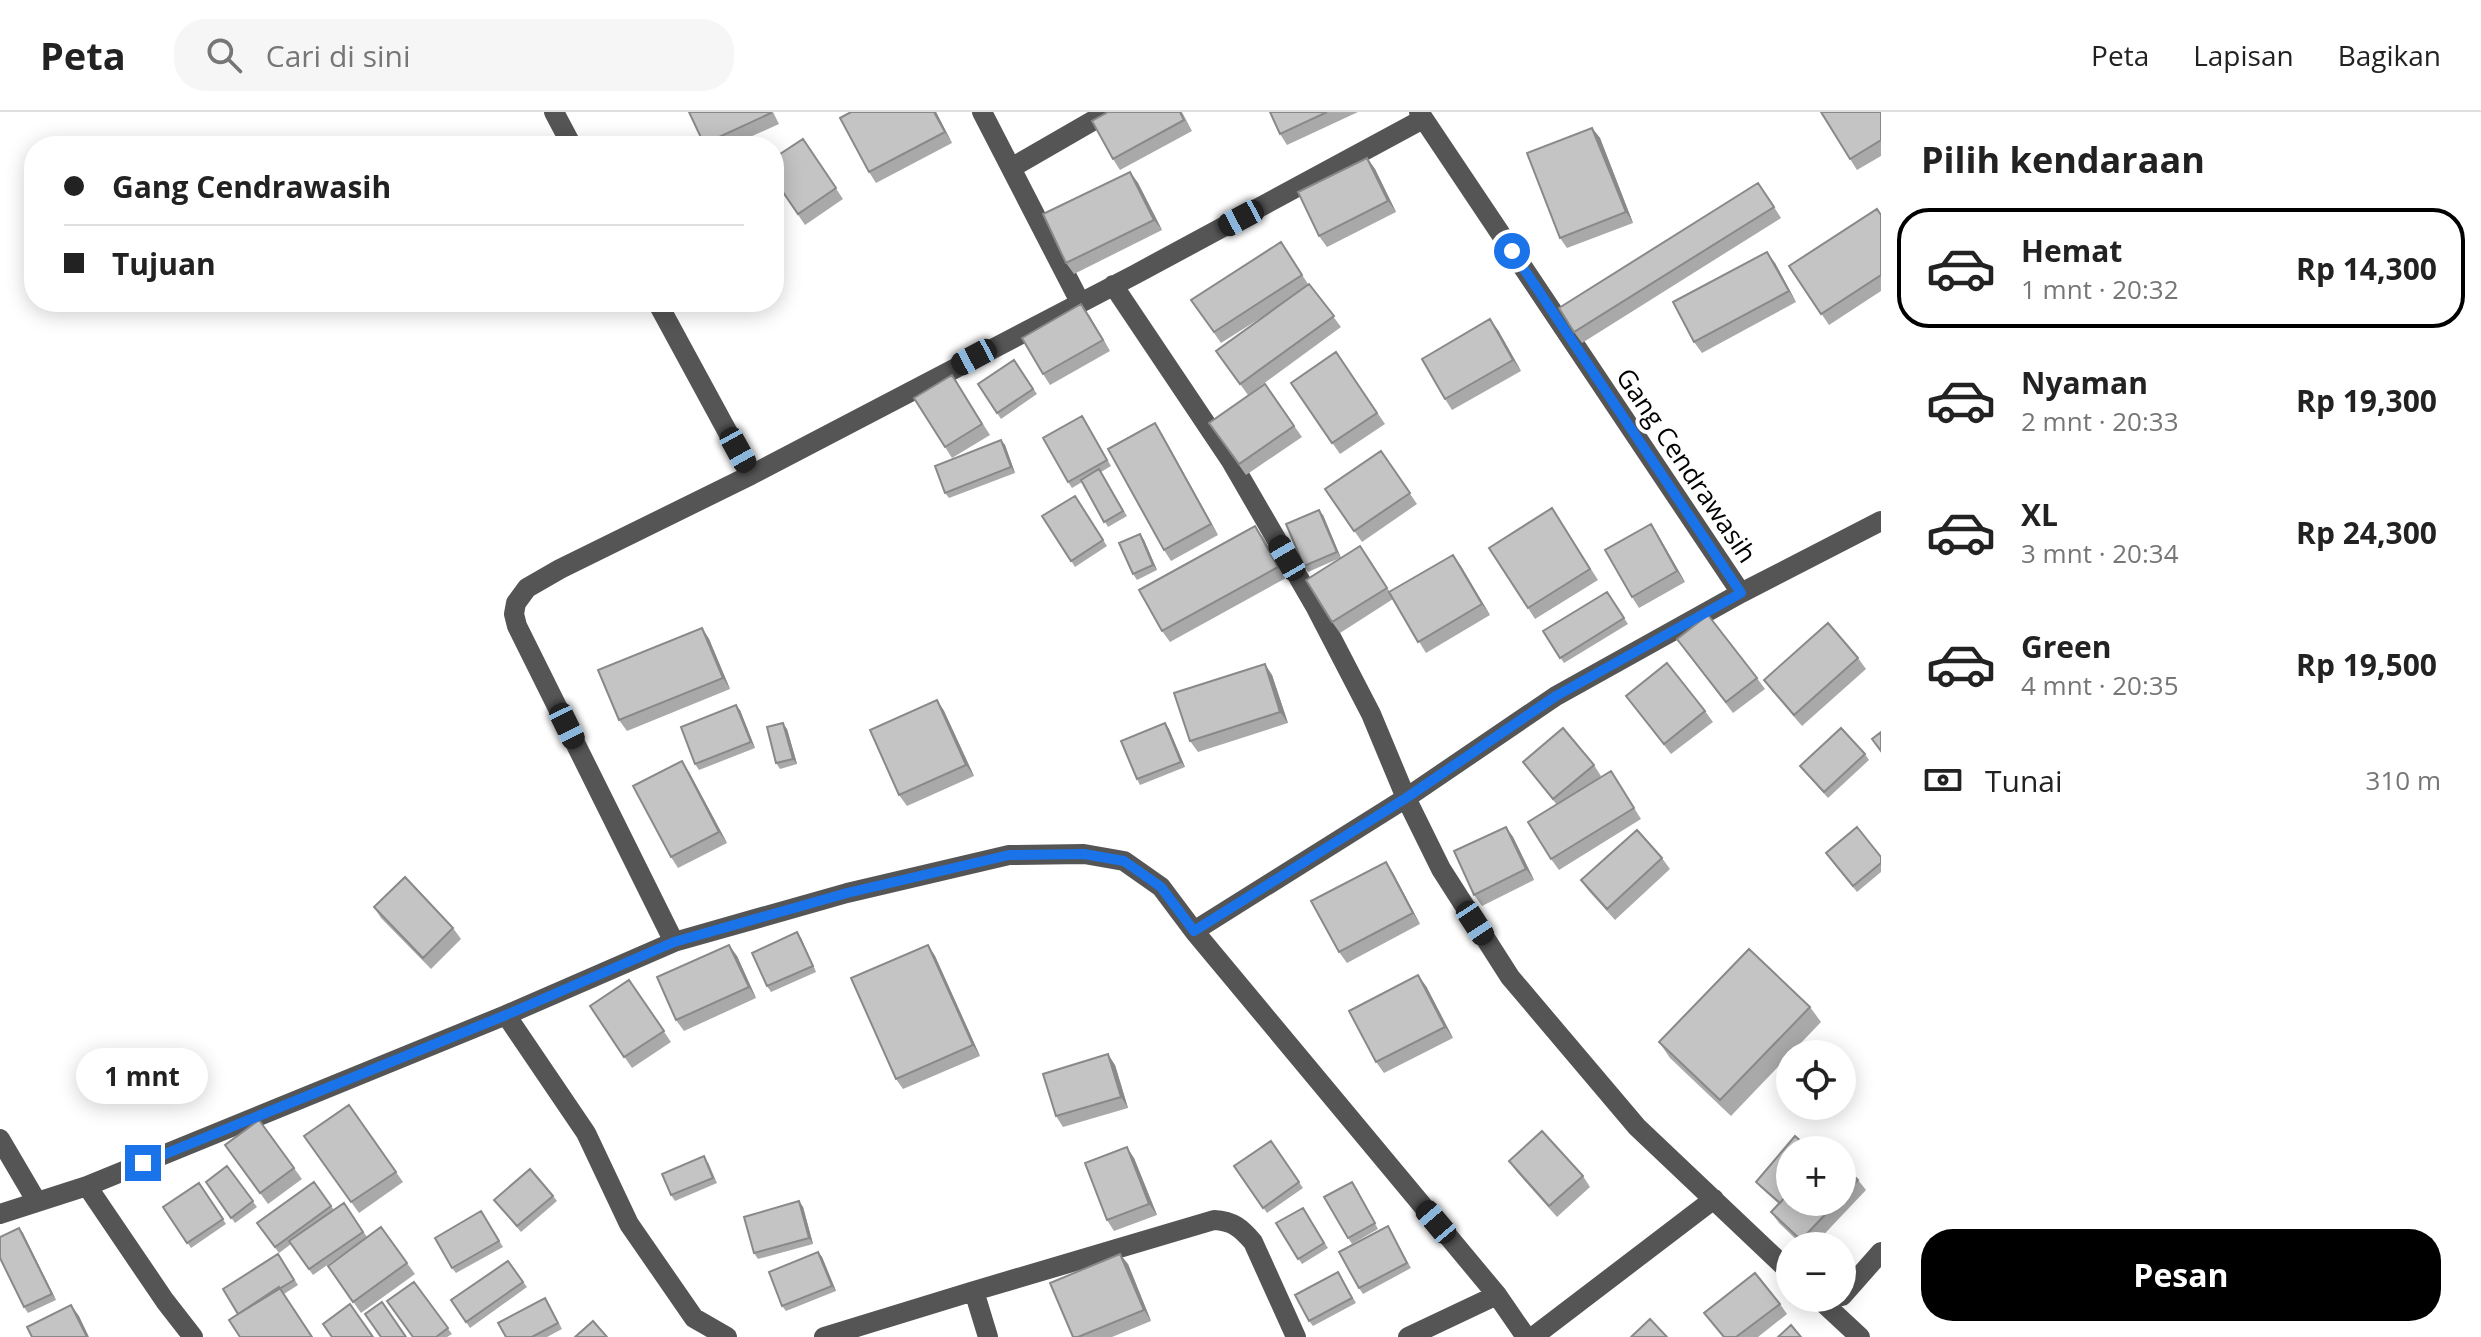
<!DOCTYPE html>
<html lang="id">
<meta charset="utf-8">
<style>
:root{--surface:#fff;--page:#f6f6f6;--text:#222;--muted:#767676;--line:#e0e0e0;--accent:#000}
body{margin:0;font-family:"Open Sans",sans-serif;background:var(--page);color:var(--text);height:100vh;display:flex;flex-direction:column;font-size:30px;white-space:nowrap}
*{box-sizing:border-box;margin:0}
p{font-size:26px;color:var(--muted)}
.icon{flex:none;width:44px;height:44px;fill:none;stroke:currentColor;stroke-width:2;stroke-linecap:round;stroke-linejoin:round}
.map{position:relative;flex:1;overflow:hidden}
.details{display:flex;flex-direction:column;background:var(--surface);width:600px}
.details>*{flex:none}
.hud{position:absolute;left:24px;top:24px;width:760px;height:176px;border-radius:32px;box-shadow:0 4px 20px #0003;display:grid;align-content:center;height:176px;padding:0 40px;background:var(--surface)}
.fabs{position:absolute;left:1776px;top:928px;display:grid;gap:16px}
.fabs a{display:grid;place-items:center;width:80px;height:80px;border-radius:50%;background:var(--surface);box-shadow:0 4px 20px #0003;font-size:40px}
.end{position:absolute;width:36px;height:36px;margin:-18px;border:10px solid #1a73e8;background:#fff;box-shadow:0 0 0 4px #fff}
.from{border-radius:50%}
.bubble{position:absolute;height:56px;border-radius:28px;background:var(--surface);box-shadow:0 4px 20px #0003;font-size:26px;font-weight:700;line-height:56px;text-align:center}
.car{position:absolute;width:24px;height:48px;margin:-24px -12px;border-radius:10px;box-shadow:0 0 6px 2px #0007;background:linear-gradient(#222 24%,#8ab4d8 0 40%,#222 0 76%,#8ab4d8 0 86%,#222 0)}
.hud b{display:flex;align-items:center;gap:28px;height:76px;font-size:30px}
.hud b+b{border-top:2px solid var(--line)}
.hud i{width:20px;height:20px;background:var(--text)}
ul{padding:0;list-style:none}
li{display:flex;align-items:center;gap:24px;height:120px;margin:0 16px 12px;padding:0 24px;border:4px solid transparent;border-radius:32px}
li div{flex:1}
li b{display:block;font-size:30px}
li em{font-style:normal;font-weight:700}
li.active{border-color:var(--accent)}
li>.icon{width:72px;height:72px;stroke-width:1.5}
h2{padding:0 40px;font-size:36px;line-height:96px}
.pay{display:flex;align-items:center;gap:20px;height:88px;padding:0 40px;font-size:30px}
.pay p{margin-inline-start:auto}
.button{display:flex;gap:16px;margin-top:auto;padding:16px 40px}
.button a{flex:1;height:92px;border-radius:32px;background:var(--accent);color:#fff;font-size:32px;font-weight:700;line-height:92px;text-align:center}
header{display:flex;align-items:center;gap:48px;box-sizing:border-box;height:112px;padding:0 40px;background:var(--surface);border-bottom:2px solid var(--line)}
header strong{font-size:38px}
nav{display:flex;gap:44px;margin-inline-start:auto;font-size:28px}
.search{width:560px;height:72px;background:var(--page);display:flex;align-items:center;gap:20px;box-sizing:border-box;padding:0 28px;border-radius:32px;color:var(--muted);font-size:30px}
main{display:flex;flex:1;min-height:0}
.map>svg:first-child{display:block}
</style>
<header>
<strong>Peta</strong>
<div class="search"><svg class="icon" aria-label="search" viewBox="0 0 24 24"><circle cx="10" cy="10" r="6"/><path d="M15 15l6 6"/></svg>Cari di sini</div>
<nav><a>Peta</a><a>Lapisan</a><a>Bagikan</a></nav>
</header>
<main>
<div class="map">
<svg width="1881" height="1225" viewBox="0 0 1881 1225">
<rect width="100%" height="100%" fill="#fff"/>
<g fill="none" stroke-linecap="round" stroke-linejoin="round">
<path stroke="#555" stroke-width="20" d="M554,0L572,34
M982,0L1080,190
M1011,56L1108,0
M1113,173L1231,349L1315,494L1371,602L1406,686L1441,757L1510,865L1637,1015L1790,1160
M657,190L751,363L560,457L527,476L516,491L514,502L517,514L674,830
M751,363L1136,162L1423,7
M1741,481L1881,409
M1194,819L1406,686L1556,584L1741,481L1419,0
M506,903L586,1021L629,1112L694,1206L727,1225
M0,1027L37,1090
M87,1074L165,1189L193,1225
M0,1102L87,1074L506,903L674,830L847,781L1009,743L1084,742L1124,749L1161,775L1194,819L1497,1183L1526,1225
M974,1179L1214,1108C1233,1109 1241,1116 1253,1130L1296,1225
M1842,1184L1881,1140
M1818,1186L1860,1225
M824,1225L974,1179L988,1225
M1408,1225L1497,1183
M1533,1225L1714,1087"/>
</g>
<path fill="#a9a9a9" d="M689,0H773L779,12L730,34H705Z
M936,0L952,31L876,71L869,60Z
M1108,0H1182L1192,19L1120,58L1113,47Z
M1270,0H1358L1287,33L1280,22Z
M1881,0V44L1857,58L1850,47Z
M1592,16L1600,26L1633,111L1567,136L1560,126Z
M803,27L843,87L805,113L774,67Z
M1367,46L1375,57L1396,100L1327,135L1319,124Z
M1130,60L1138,71L1162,118L1074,162L1066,151Z
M1766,82L1781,106L1582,231L1574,220Z
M1881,102V179L1829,213L1789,154Z
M1281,130L1308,172H1309L1341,215L1248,283L1216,239L1273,198L1221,231L1191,188Z
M1775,151L1796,190L1702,241L1694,230Z
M1089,203L1110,239L1050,273L1043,262Z
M1498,218L1521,259L1452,298L1445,287Z
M1336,240L1385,312L1340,342L1291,271Z
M1014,248L1037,282L1001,307L978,272Z
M952,263L990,323L952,346L945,335Z
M1265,272L1302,325L1246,363L1209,311Z
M1086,310L1111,354L1101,360L1127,404L1108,415L1082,370L1072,376L1068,370Z
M1162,322L1218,423L1171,449L1164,438Z
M1001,328L1005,333L1015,361L949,386L945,381Z
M1381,339L1417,392L1362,430L1325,377Z
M1075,384L1107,434L1075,455L1042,404Z
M1552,396L1598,468L1535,507L1528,496Z
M1323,403L1341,446L1368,445L1390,480L1453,443L1490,503L1426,541L1393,487L1340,521L1332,510L1340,446L1308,460L1304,454Z
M1140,422L1144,428L1157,458L1137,468L1133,462Z
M1658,423L1685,470L1639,496L1632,485Z
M1263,425L1286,466L1170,530L1162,519Z
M1607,480L1628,512L1564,551L1543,519Z
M702,516L709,527L730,577L627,619L619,608Z
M1685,538L1757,566L1765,577L1733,601Z
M1858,546L1866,557L1802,614L1772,579L1764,568Z
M1272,563L1288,611L1198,640L1190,629Z
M1626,584L1705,599L1713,610L1671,642Z
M937,588L944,599L974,664L907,694L899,683Z
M740,598L755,636L699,658L695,652Z
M1165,611L1169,617L1185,655L1140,673L1137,667Z
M787,617L797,652L780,657L776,651Z
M1865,642L1869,648L1828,686L1800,654Z
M1523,650L1594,653L1601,664L1596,669L1611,659L1641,707L1559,758L1551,747L1557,693Z
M689,660L727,731L678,756L671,745Z
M1506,715L1513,725L1534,768L1482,794L1474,783Z
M1881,745V760L1857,780L1830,747Z
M1662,746L1670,757L1615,808L1588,778L1581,768Z
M1386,750L1393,761L1420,812L1347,851L1339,840Z
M374,795L453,816L461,827L431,857L381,806Z
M801,826L816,860L771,880L767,874Z
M928,833L935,844L980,944L903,977L896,967Z
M737,844L756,886L684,919L676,908Z
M629,868L671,930L632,956L590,894Z
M1426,874L1453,926L1384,961L1376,950Z
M1810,895L1821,910L1731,1004L1670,946L1659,930Z
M1115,953L1128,996L1063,1015L1056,1004Z
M349,993L403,1070L359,1101L304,1024Z
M259,1008L302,1067L268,1092L225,1033Z
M1271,1029L1303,1076L1267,1101L1234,1054Z
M1134,1046L1157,1103L1114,1119L1107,1108Z
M1509,1049L1583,1064L1590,1075L1557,1105L1517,1060Z
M708,1050L717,1071L675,1089L671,1083Z
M1842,1052L1858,1068L1866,1078L1813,1134H1803L1779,1111L1771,1100L1779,1092L1760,1075L1756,1070L1790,1090H1842Z
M227,1054L257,1095L235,1111L206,1070Z
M314,1070L334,1098L344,1091L367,1125L381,1115L415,1162L361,1201L328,1154L353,1135L313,1163L291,1132L279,1141L257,1111Z
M199,1071L226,1112L191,1136L163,1095Z
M1356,1075L1378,1117L1352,1132L1348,1126Z
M553,1084L557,1089L521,1120L494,1088Z
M799,1089L803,1095L813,1132L758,1147L754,1141Z
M1303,1096L1328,1136L1302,1152L1276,1111Z
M481,1099L503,1135L456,1161L452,1156Z
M1388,1114L1411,1156L1363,1182L1359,1176Z
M19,1116L56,1188L28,1201L24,1195Z
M818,1140L822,1145L836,1179L786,1199L782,1194Z
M278,1142L298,1173L284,1182L238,1202Z
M508,1149L527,1175L470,1216L451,1188Z
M1128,1152L1151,1209L1112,1225H1073Z
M1338,1160L1356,1191L1313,1214L1309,1209Z
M414,1170L452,1222L447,1225H413Z
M549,1192L562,1217L547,1225H506Z
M1780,1192L1787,1202L1758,1225H1723L1704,1201Z"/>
<path fill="#898989" d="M934,0H936L952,31L945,20Z
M1592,16L1600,26L1633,111L1626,100Z
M1367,46L1375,57L1396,100L1388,89Z
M1130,60L1138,71L1162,118L1154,108Z
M1767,140L1775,151L1796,190L1789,179Z
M1081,192L1089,203L1110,239L1103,228Z
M1490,207L1498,218L1521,259L1513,248Z
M1155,311L1162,322L1218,423L1211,412Z
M1001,328L1005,333L1015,361L1011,355Z
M1319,398L1323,403L1341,446L1337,440Z
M1651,412L1658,423L1685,470L1677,459Z
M1255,414L1263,425L1286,466L1278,455Z
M1140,422L1144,428L1157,458L1153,453Z
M1453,443L1461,454L1490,503L1482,492Z
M702,516L709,527L730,577L723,566Z
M1265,552L1272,563L1288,611L1280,600Z
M937,588L944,599L974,664L966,653Z
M736,593L740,598L755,636L751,630Z
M783,611L787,617L797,652L793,647Z
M1165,611L1169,617L1185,655L1181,650Z
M682,649L689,660L727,731L719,720Z
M1506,715L1513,725L1534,768L1526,757Z
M1386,750L1393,761L1420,812L1413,801Z
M797,820L801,826L816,860L813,854Z
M729,833L737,844L756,886L749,875Z
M928,833L935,844L980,944L973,933Z
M1418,863L1426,874L1453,926L1445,915Z
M1108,942L1115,953L1128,996L1121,985Z
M1127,1035L1134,1046L1157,1103L1149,1092Z
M799,1089L803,1095L813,1132L809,1126Z
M19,1116L23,1121L56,1188L52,1182Z
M818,1140L822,1145L836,1179L832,1174Z
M1120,1142L1128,1152L1151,1209L1144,1198Z
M71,1193L79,1204L89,1225H87Z"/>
<path fill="#c4c4c4" stroke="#898989" stroke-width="2" d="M689,0H771V1L704,32Z
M851,0H934L945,20L869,60L840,6Z
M1108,0H1180L1184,8L1113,47L1092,9Z
M1270,0H1327L1280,22Z
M1821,0H1881V28L1850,47Z
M1592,16L1626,100L1560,126L1527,41Z
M803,27L836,76L798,102L774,67V46Z
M1367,46L1388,89L1319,124L1298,80Z
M1130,60L1154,108L1066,151L1043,102Z
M1758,71L1774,95L1574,220L1559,196Z
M1877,97L1881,103V163L1821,202L1789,154Z
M1281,130L1302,163L1214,220L1191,188Z
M1767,140L1789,179L1694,230L1673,190Z
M1309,172L1334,204L1240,272L1216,239Z
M1081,192L1103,228L1043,262L1022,226Z
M1490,207L1513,248L1445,287L1422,247Z
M1336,240L1377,301L1332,331L1291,271Z
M1014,248L1033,277L997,301L978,272Z
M952,263L982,312L945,335L914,286Z
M1265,272L1294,314L1239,352L1209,311Z
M1082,304L1107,348L1068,370L1043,326Z
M1155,311L1211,412L1164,438L1108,337Z
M1001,328L1011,355L945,381L935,354Z
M1381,339L1410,381L1354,419L1325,377Z
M1099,357L1123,399L1104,410L1081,368Z
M1075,384L1103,428L1071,449L1042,404Z
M1552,396L1590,457L1528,496L1489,436Z
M1319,398L1337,440L1304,454L1286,412Z
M1651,412L1677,459L1632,485L1605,438Z
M1255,414L1278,455L1162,519L1139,478Z
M1140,422L1153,453L1133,462L1119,431Z
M1360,434L1387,476L1332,510L1306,468Z
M1453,443L1482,492L1418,530L1389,480Z
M1607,480L1624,506L1560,546L1543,519Z
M1708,503L1757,566L1726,590L1677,527Z
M1828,511L1858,546L1794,603L1764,568Z
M702,516L723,566L619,608L598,558Z
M1667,551L1705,599L1664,632L1626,584Z
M1265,552L1280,600L1190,629L1174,581Z
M937,588L966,653L899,683L870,618Z
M736,593L751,630L695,652L681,615Z
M783,611L793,647L776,651L767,615Z
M1165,611L1181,650L1137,667L1121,629Z
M1563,616L1594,653L1553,687L1523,650Z
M1841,616L1865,642L1824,680L1800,654Z
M1881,620V639L1872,627Z
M682,649L719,720L671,745L633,674Z
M1611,659L1634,696L1551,747L1528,710Z
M1506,715L1526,757L1474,783L1454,739Z
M1857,715L1881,745V751L1853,774L1826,741Z
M1637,718L1662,746L1607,797L1581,768Z
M1386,750L1413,801L1339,840L1311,789Z
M405,765L453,816L423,846L374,795Z
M797,820L813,854L767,874L752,841Z
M729,833L749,875L676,908L657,865Z
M928,833L973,933L896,967L851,866Z
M1749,837L1810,895L1720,988L1659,930Z
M1418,863L1445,915L1376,950L1349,899Z
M629,868L664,919L624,945L590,894Z
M1108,942L1121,985L1056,1004L1043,962Z
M349,993L396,1060L351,1090L304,1024Z
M259,1008L294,1056L260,1081L225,1033Z
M1542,1019L1583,1064L1549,1094L1509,1049Z
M1795,1024L1811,1038H1790V1079L1780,1091L1756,1070Z
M1271,1029L1299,1070L1263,1096L1234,1054Z
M1127,1035L1149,1092L1107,1108L1085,1051Z
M704,1044L713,1066L671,1083L662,1062Z
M1842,1052L1858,1068L1842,1085Z
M227,1054L253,1089L231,1106L206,1070Z
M530,1057L553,1084L517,1114L494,1088Z
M314,1070L331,1094L275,1135L257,1111Z
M1352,1070L1375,1111L1348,1126L1324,1085Z
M199,1071L223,1107L187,1131L163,1095Z
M1790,1080V1090H1837L1801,1128L1771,1100Z
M799,1089L809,1126L754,1141L744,1105Z
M344,1091L363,1120L309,1157L289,1129Z
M1303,1096L1324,1131L1298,1147L1276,1111Z
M481,1099L499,1129L452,1156L435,1126Z
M1388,1114L1407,1151L1359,1176L1339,1140Z
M381,1115L407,1151L353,1190L328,1154Z
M19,1116L52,1182L24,1195L0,1146V1125Z
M818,1140L832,1174L782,1194L769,1160Z
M278,1142L294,1168L238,1202L223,1177Z
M1120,1142L1144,1198L1078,1225H1073L1050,1171Z
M508,1149L523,1170L466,1210L451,1188Z
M1338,1160L1352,1186L1309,1209L1295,1183Z
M1755,1161L1780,1192L1736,1225H1724L1704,1201Z
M414,1170L448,1216L436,1225H413L387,1189Z
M279,1175L312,1225H240L229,1208Z
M545,1186L558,1211L532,1225H506L498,1211Z
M382,1190L406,1225H381L365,1202Z
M350,1192L373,1225H332L323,1212Z
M71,1193L87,1225H32L27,1215Z
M1650,1207L1667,1225H1631Z
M593,1209L607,1225H575Z
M1791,1213L1801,1225H1778Z"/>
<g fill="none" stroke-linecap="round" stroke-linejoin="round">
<path stroke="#1a73e8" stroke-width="10" d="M143,1051L506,903L674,830L847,781L1009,743L1084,742L1124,749L1161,775L1194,819L1406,686L1556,584L1741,481L1512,139"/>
</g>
<g text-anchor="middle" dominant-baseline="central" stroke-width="8" stroke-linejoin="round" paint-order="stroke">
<g font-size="26" fill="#000" stroke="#fff">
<text transform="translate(1687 353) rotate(56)">Gang Cendrawasih</text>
</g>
</g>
</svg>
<div class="fabs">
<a><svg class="icon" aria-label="locate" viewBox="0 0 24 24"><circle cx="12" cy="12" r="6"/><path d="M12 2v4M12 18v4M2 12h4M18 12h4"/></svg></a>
<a>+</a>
<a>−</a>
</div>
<i class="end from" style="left:1512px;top:139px"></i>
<i class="end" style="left:143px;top:1051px"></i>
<div class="bubble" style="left:76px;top:936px;width:132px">1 mnt</div>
<i class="car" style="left:1241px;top:106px;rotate:242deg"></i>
<i class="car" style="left:974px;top:245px;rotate:242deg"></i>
<i class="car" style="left:738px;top:338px;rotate:151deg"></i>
<i class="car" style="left:1287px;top:446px;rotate:330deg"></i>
<i class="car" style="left:567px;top:614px;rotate:154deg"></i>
<i class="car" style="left:1475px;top:811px;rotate:147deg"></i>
<i class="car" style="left:1436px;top:1110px;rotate:320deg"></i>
<div class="hud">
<b><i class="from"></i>Gang Cendrawasih</b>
<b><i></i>Tujuan</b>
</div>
</div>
<section class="details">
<h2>Pilih kendaraan</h2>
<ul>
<li class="active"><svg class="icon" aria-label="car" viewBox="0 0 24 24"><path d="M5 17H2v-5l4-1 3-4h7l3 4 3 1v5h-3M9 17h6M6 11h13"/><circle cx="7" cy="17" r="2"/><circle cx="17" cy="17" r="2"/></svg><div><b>Hemat</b><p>1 mnt · 20:32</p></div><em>Rp 14,300</em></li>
<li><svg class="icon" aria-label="car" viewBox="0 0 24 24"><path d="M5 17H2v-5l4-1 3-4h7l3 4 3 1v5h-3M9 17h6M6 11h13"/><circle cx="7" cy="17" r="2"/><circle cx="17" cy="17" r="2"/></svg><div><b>Nyaman</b><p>2 mnt · 20:33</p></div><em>Rp 19,300</em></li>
<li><svg class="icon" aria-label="car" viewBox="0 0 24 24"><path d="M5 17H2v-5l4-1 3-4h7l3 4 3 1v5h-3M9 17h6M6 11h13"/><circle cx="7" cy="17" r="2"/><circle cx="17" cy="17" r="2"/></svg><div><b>XL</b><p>3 mnt · 20:34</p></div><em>Rp 24,300</em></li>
<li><svg class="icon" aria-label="car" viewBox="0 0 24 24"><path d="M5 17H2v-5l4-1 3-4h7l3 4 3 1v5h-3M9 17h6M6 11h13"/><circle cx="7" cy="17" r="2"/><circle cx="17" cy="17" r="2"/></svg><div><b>Green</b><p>4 mnt · 20:35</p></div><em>Rp 19,500</em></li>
</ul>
<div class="pay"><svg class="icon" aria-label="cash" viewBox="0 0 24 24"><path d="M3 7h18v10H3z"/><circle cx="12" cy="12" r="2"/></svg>Tunai<p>310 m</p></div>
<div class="button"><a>Pesan</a></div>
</section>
</main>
